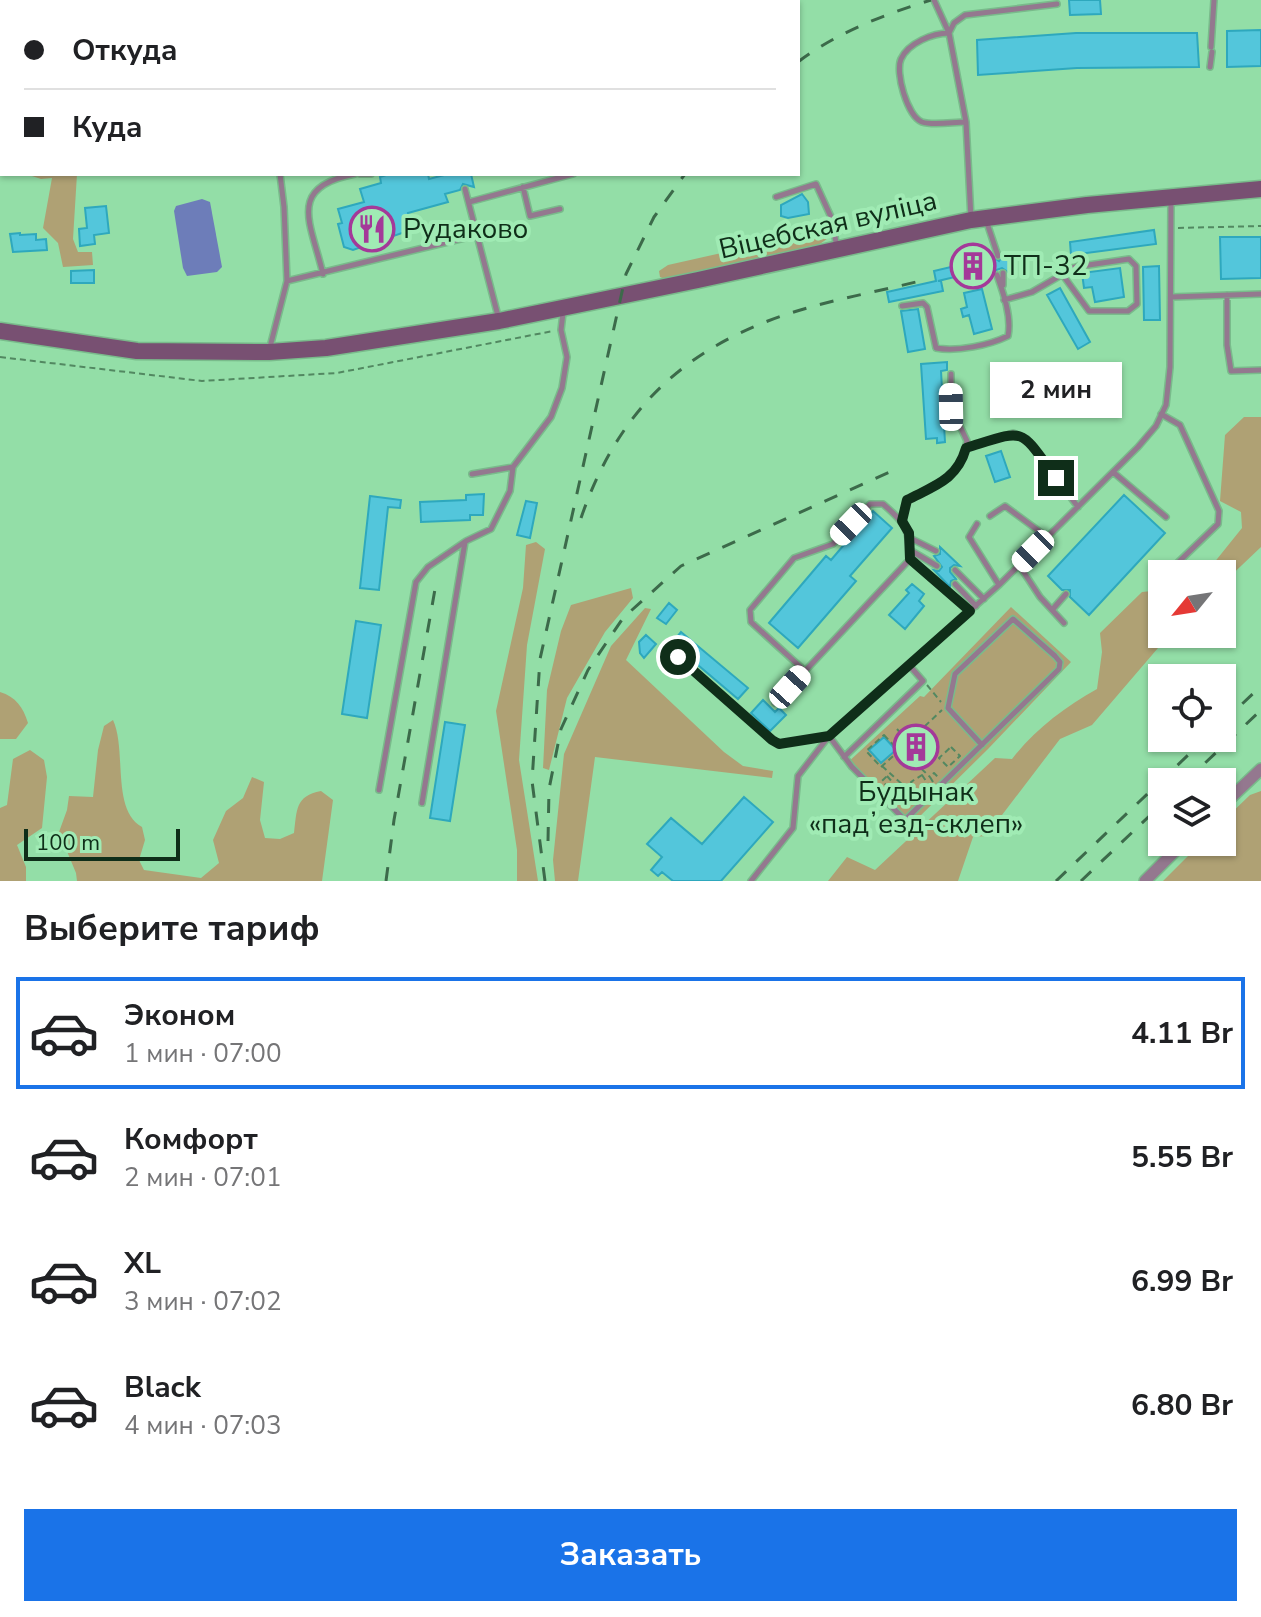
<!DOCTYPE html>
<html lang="ru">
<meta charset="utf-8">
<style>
:root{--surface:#fff;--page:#f2f2f2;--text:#202124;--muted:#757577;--line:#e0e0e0;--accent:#1a73e8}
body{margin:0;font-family:"Nunito Sans",sans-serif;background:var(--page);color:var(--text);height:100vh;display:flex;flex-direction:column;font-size:30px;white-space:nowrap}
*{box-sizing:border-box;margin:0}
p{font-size:26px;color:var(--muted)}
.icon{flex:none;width:44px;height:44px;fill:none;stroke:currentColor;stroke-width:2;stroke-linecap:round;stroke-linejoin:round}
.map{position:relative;height:881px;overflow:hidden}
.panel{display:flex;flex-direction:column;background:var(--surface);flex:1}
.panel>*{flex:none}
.hud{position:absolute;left:0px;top:0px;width:800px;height:176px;box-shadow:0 2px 6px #0004;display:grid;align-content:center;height:176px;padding:0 24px;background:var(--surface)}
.needle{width:52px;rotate:240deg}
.controls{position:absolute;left:1148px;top:560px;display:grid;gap:16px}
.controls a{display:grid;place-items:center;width:88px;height:88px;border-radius:0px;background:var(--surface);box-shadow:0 2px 6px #0004;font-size:40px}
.scale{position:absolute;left:24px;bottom:20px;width:156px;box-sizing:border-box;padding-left:8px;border:4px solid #0f2e19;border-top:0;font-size:22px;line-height:28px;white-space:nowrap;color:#0f2e19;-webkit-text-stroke:6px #a0ebb4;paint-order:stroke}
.end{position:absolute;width:36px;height:36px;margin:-18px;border:10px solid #0f2e19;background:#fff;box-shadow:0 0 0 4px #fff}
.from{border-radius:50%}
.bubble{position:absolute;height:56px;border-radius:0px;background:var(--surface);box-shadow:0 2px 6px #0004;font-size:26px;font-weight:700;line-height:56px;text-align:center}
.car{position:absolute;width:24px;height:48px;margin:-24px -12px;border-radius:10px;box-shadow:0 0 6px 2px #0007;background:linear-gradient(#fff 24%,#345 0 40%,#fff 0 76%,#345 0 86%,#fff 0)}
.hud b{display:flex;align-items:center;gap:28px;height:76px;font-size:30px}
.hud b+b{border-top:2px solid var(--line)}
.hud i{width:20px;height:20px;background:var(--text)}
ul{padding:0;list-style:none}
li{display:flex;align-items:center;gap:24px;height:112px;margin:0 16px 12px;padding:0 8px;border:4px solid transparent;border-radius:0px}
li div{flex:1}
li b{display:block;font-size:30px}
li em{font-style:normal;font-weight:700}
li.selected{border-color:var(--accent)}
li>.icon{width:72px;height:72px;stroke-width:1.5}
h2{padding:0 24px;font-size:36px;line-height:96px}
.action{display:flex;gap:16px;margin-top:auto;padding:16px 24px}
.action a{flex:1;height:92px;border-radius:0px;background:var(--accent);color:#fff;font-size:32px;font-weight:700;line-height:92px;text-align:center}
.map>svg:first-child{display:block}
</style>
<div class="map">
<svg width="1261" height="881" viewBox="0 0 1261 881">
<rect width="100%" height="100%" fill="#93dea7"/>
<path fill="#afa174" d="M26,174H77L73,239L78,252H92L93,265L63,267L58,243L43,228L52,178L41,179Z
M828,229L831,236L817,246L667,280L660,277L659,271L668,265Z
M1244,417H1261V547L1222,584V574H1205L1242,528L1241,512L1220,501L1225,435Z
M536,542L545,549L527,645L519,760L538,881H517V850L496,711L523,588L526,545Z
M631,588L633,598L605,632L567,698L549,770L543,768L547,690L561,631L571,605Z
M1162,590V634H1170L1092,725L1060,739L986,836L973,837L958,881H828L847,857L875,870L995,758L1012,759C1034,730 1065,707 1097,689L1102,652L1100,633L1142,592Z
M1011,607L1071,662L988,749L909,827L846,764L920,696L924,697Z
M645,608L651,609L626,660L724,752L743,766L773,771L772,778L595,757L578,881H555L553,860L564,754L611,646Z
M0,692C16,697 23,707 28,723L16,739H0Z
M113,720C127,750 111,810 142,827L145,840L139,860L144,870L201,878L219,863L213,840L226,811L243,798L252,777L264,782L260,820L265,838L280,839L294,833C297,810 295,796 321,791L333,800L322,881H77L76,873L59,832L67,810L69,796L93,797L98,750L104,726Z
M30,750L44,760L47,777L42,828L17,845L26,867V881H0V808L7,805L13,759Z
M1261,791V881H1163L1202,842H1222V822L1250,795Z"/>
<path fill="#6d7db9" d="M202,199L210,202L222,267L217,272L187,276L183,268L174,211L176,206Z"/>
<path fill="#53c6db" stroke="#2ea8bd" stroke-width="2" d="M1069,0H1100L1101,14L1070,15Z
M1261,30V66L1227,67V31Z
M1076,33H1197L1199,67L1077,68L978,75L977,40Z
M389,174H428L429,179L448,174H471L474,187L463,184L460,190L445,194L448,202L408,213L411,226L408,231L353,250L344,247L338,224L342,223L338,209L364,202L360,189L381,183L380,177Z
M802,194L808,202L809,214L788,218L781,216V205Z
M106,206L109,233L94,235L95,244L80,246L79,229L87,228L85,208Z
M1154,230L1156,244L1071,255L1070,242Z
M20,233V235L36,234V240L46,239L47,250L13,252L10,234Z
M1220,237H1261V278L1221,279Z
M1009,253L1014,270L1008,272L1002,268L993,271L992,276L981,279L979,269L962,272L963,275L938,281H941L943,291L889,302L887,292L936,281L934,271L993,257L999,261L1003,255Z
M1159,266L1160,320H1144L1143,267Z
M1120,268L1124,297L1095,302L1092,287L1084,288L1082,273Z
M94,270V283H71V271Z
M1060,288L1090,342L1078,349L1047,295Z
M982,289L992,329L974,334L969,315L963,317L961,309L967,307L964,293Z
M918,309L925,349L908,352L901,311Z
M947,362V370L941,371L945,442L937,443V438L926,439L921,364Z
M1001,451L1010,477L995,482L986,456Z
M484,494L483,515H470V520L421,522L420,502L466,500V495Z
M1124,495L1165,533L1089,615L1070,597V590H1062L1048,576Z
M370,496L401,500L400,508L388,507L379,590L360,588Z
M526,501L537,503L530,538L517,535Z
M873,511L892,528L850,576L856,581L798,648L769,623L826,556L831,560Z
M940,547L960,566L954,565L950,568V572L956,579L951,581L950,587L934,570L939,571L942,567L934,556L940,554Z
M912,584L924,594L919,601L924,606L905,629L889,615L909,593L906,590Z
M669,603L677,610L666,624L657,618Z
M356,621L381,625L367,718L342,714Z
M681,632L748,688L738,699L672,643Z
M646,635L656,644L644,658L640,653L639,642Z
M763,700L775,712L779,708L786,715L770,731L751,713Z
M445,722L465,725L450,821L430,818Z
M884,737L896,750L881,763L869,750Z
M744,797L773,822L721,881H673L662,872L658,876L651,870L662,857L647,844L671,818L702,844Z"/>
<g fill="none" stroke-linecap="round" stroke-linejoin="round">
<g stroke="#79bb8b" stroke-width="8">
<path id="service" d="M233,0L234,2
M477,0L478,2
M934,0L949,33L954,23L965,15L1057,4
M753,2L760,0
M1211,47L1214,0
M1210,67L1212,52
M966,122C953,122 933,126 922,122C907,116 895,72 901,59C908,43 933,33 949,33L966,122L971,219
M360,174H371
M523,187L530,216L560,209
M465,189L498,316
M776,197L816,184L831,217L837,247
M469,202L573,174
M987,223L998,256
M323,274C311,223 286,187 355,174
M287,281L477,235
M1003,285V273
M1227,295V345L1231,371L1261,370
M1171,297L1261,294
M1004,300L1032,292L1075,267L1129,259L1136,266L1137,304L1128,311H1089L1062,274
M902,306L923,303L927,307L936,348C957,352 990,345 1008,336C1012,317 1003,292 997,275
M270,347L287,281L284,207L280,174
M1161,414L1180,425L1219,511L1218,524L1166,574
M966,448L1013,433L1027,439L1078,507
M1113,472L1166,517
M472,474L513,467
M990,516L1005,506L1047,537
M902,521L907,500L950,477L963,458L967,441L951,407V374
M977,524L969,537L999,585
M910,538L936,551
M910,550L937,566
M1019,565L1040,597L1064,623
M955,570L984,599
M955,584L976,606
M1155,586L1162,578
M1052,610L1066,594
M678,657L772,740L779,744L829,736L999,585L1138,447L1156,426L1166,405L1170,367L1171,198
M805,671L751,622L750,610L794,558L833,544L870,504H883C906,524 909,528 910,559
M775,703L910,559L970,611
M844,757L923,681L909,665
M379,790L416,582L428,567L466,541L491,529L510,491L513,467L551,417L562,388L567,357L561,330L563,313
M422,803L465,542
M751,881L793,828L798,776L829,736L852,767L905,820L1059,669L1060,662L1055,656L1013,619L955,674L948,708L982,745"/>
</g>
<g stroke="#79bb8b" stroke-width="14">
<path id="minor" d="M1222,806L1261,769
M1145,881L1184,842"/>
</g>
<g stroke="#79bb8b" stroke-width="19">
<path id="secondary" d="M0,331L137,351L269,352L326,348L499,321L698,280L971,220L1087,205L1261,189"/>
</g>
<path stroke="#528861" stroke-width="2" stroke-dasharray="6 4" stroke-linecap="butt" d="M1178,228L1261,226
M0,357L202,381L337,373L553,331
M927,685L941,702
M897,729L908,742L942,710
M884,735L899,751L881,767L866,751Z
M951,747L960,756L948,767L939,758Z
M913,760L927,745L918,736L903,751L930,777
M882,766L915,796
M922,775L930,787L918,794L911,782Z
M887,776L895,785L890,789L882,781Z
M933,782L930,777L934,773L938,777
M903,791L907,795L903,799L899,795Z"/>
<use href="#service" stroke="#94788f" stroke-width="5"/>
<use href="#minor" stroke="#94788f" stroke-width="11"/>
<use href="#secondary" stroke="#785072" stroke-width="16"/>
<path stroke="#3c6a4a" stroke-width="3" stroke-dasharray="14 14" stroke-linecap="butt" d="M798,62C838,32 883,15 931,0
M581,518C613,425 667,363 758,325C810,303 869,294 924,280
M1222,723L1261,686
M1185,782L1261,710
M548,841L549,789L561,729L588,670L623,618L681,566L892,471
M386,881L394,820L437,578
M545,881L532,781L540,659L626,274L654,217L685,174
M1056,881L1206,738
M1081,881L1162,804"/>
</g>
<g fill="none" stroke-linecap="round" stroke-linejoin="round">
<path stroke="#0f2e19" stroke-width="10" d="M678,657L772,740L779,744L829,736L970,611L910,559L909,533L902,521L907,500C934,486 957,480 966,448C1027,429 1018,426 1056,478"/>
</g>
<defs>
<g id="restaurant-ring" transform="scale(2.3)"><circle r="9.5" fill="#a0ebb4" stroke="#a43999" stroke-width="1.5"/><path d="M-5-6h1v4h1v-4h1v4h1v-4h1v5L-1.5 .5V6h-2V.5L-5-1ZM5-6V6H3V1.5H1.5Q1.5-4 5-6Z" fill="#a43999"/></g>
<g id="building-ring" transform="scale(2.3)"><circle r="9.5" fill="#a0ebb4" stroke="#a43999" stroke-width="1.5"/><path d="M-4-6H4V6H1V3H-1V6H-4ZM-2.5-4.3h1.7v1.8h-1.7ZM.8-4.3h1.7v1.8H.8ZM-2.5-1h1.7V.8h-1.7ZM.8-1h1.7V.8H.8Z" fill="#a43999"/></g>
</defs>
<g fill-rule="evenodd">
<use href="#restaurant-ring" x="372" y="229"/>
<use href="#building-ring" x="973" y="266"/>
<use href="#building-ring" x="916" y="747"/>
</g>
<g text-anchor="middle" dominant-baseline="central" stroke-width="8" stroke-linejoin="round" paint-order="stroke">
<g font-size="28" fill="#0f2e19" stroke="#a0ebb4">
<text transform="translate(828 225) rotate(-13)">Віцебская вуліца</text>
</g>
<g font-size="28" fill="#0f2e19" stroke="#a0ebb4" text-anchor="start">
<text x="403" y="229">Рудаково</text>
<text x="1004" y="266">ТП-32</text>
<text x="916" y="792" text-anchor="middle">Будынак<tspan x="916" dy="32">«падʼезд-склеп»</tspan></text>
</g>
</g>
</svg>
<div class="controls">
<a><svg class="needle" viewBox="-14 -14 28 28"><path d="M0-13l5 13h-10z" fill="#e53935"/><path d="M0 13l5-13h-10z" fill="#757577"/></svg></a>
<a><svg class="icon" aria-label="locate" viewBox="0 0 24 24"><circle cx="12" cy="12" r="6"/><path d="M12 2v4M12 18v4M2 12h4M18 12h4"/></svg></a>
<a><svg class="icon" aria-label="layers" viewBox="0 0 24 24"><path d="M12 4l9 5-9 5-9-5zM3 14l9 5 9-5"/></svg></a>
</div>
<div class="scale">100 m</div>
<i class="end from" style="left:678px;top:657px"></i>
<i class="end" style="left:1056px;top:478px"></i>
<div class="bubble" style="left:990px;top:362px;width:132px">2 мин</div>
<i class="car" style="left:951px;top:407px;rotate:359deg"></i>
<i class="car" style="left:851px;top:524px;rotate:224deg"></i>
<i class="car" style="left:1033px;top:551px;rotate:225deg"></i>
<i class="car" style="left:790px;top:687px;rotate:42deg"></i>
<div class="hud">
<b><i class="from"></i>Откуда</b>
<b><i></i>Куда</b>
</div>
</div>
<section class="panel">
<h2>Выберите тариф</h2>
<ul>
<li class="selected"><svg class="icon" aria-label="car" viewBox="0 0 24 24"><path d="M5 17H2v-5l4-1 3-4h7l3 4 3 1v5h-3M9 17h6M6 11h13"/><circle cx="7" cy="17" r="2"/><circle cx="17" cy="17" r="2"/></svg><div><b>Эконом</b><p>1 мин · 07:00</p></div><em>4.11 Br</em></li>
<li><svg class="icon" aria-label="car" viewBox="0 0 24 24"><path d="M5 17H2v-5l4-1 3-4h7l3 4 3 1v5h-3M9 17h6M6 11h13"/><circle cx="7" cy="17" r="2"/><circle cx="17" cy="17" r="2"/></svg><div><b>Комфорт</b><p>2 мин · 07:01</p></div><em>5.55 Br</em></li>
<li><svg class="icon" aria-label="car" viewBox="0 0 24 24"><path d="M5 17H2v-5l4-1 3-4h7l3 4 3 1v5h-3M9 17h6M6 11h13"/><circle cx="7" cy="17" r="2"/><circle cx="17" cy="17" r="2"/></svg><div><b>XL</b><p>3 мин · 07:02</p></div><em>6.99 Br</em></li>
<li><svg class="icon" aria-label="car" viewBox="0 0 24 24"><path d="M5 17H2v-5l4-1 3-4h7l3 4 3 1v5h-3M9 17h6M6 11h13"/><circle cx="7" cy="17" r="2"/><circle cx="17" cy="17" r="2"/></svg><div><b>Black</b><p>4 мин · 07:03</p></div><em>6.80 Br</em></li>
</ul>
<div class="action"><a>Заказать</a></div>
</section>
